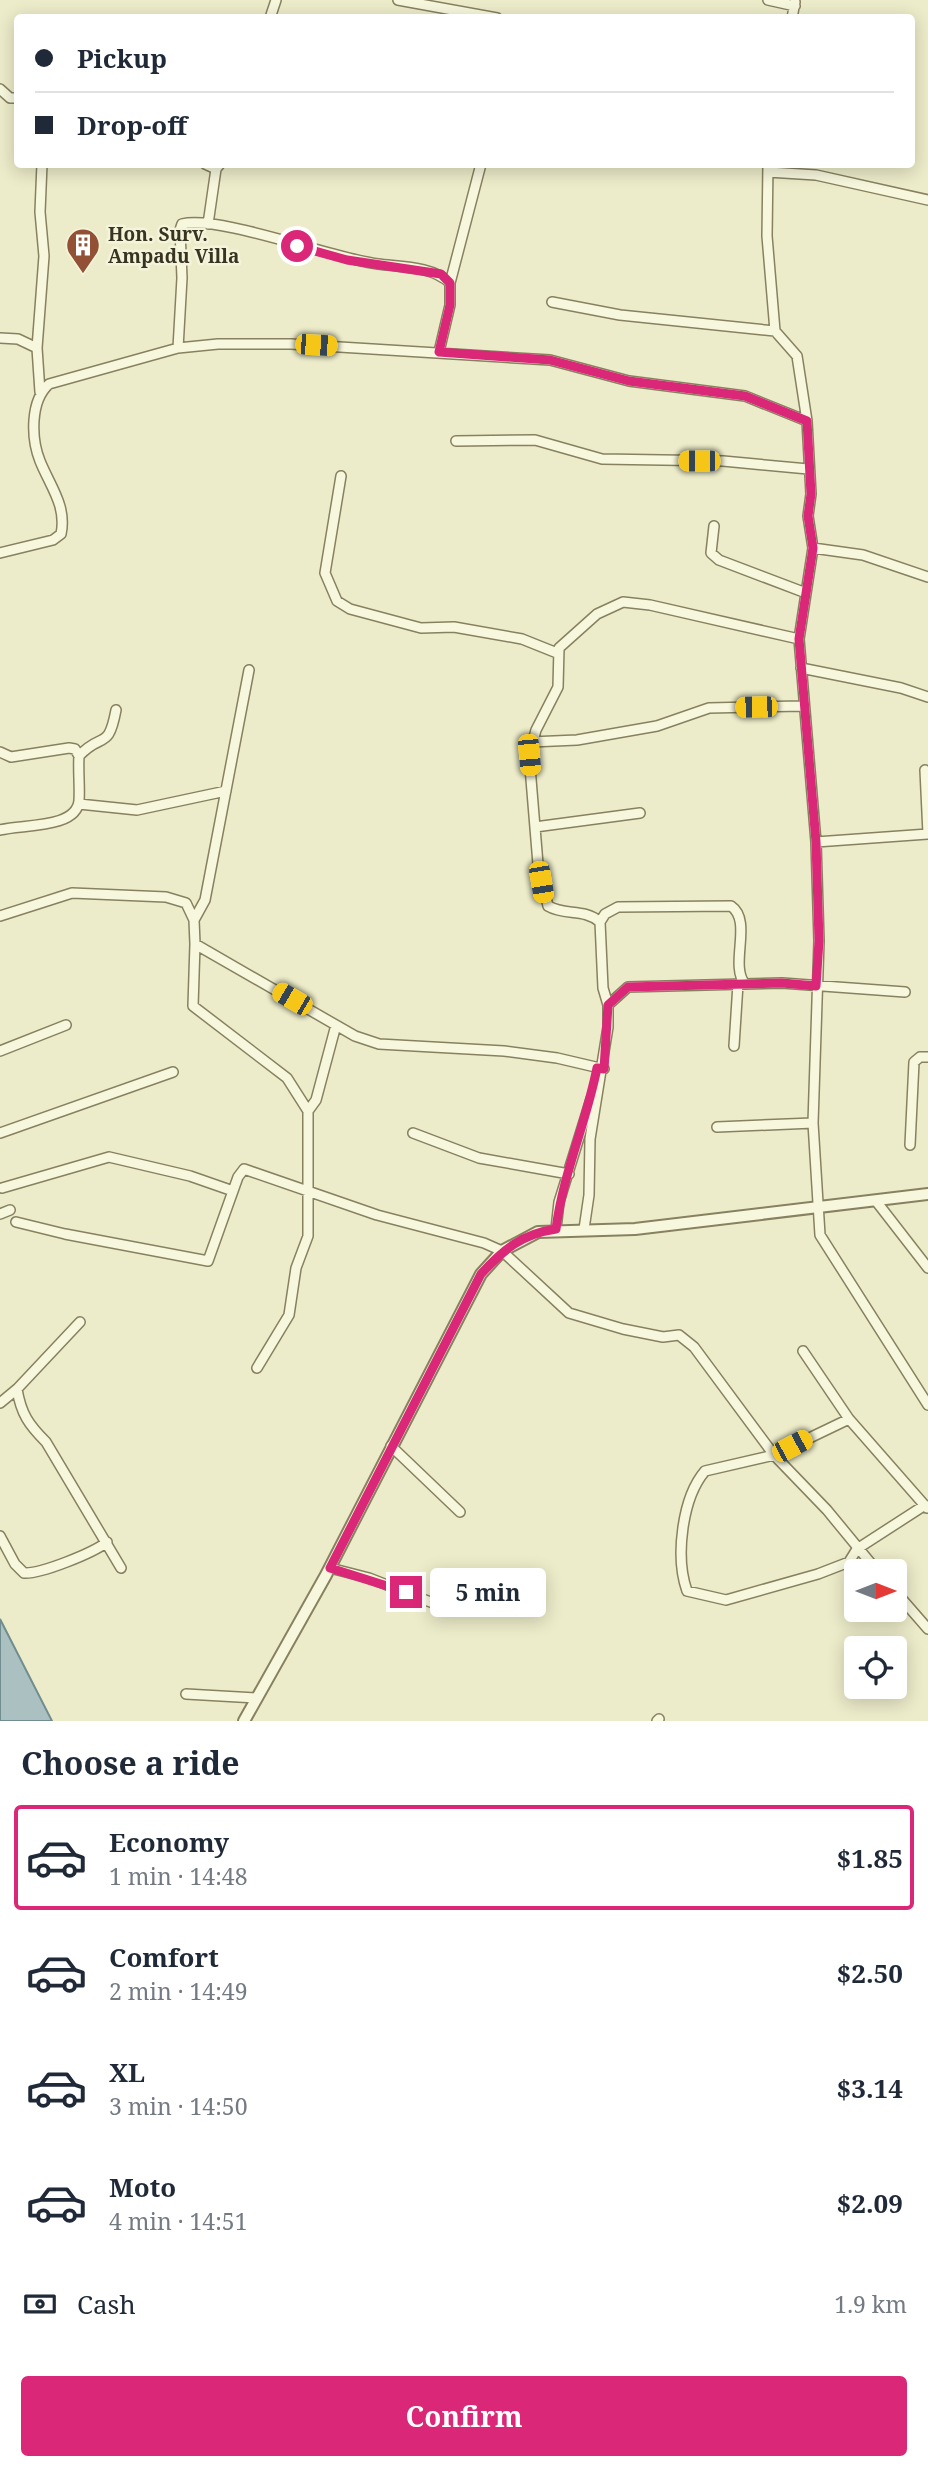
<!DOCTYPE html>
<meta charset="utf-8">
<style>
:root{--surface:#fff;--page:#f2f2f3;--text:#1f2937;--muted:#747a83;--line:#e0e1e3;--accent:#db2777}
body{margin:0;font-family:"Noto Serif",serif;background:var(--page);color:var(--text);height:100vh;display:flex;flex-direction:column;font-size:26px;white-space:nowrap}
*{box-sizing:border-box;margin:0}
p{font-size:23px;color:var(--muted)}
.icon{flex:none;width:38px;height:38px;fill:none;stroke:currentColor;stroke-width:2;stroke-linecap:round;stroke-linejoin:round}
.map{position:relative;height:1721px;overflow:hidden}
.details{display:flex;flex-direction:column;background:var(--surface);flex:1}
.details>*{flex:none}
.hud{position:absolute;left:14px;top:14px;width:901px;height:154px;border-radius:7px;box-shadow:0 4px 18px #0003;display:grid;align-content:center;height:154px;padding:0 21px;background:var(--surface)}
.needle{width:46px;rotate:90deg}
.fabs{position:absolute;left:844px;top:1559px;display:grid;gap:14px}
.fabs a{display:grid;place-items:center;width:63px;height:63px;border-radius:7px;background:var(--surface);box-shadow:0 4px 18px #0003;font-size:35px}
.end{position:absolute;width:32px;height:32px;margin:-16px;border:9px solid #db2777;background:#fff;box-shadow:0 0 0 4px #fff}
.from{border-radius:50%}
.bubble{position:absolute;height:49px;border-radius:7px;background:var(--surface);box-shadow:0 4px 18px #0003;font-size:23px;font-weight:700;line-height:49px;text-align:center}
.car{position:absolute;width:21px;height:42px;margin:-21px -10px;border-radius:9px;box-shadow:0 0 5px 2px #0007;background:linear-gradient(#f5c518 24%,#345 0 40%,#f5c518 0 76%,#345 0 86%,#f5c518 0)}
.hud b{display:flex;align-items:center;gap:24px;height:66px;font-size:26px}
.hud b+b{border-top:2px solid var(--line)}
.hud i{width:18px;height:18px;background:var(--text)}
ul{padding:0;list-style:none}
li{display:flex;align-items:center;gap:21px;height:105px;margin:0 14px 10px;padding:0 7px;border:4px solid transparent;border-radius:7px}
li div{flex:1}
li b{display:block;font-size:26px}
li em{font-style:normal;font-weight:700}
li.active{border-color:var(--accent)}
li>.icon{width:63px;height:63px;stroke-width:1.5}
h2{padding:0 21px;font-size:32px;line-height:84px}
.pay{display:flex;align-items:center;gap:18px;height:77px;padding:0 21px;font-size:26px}
.pay p{margin-inline-start:auto}
.cta{display:flex;gap:14px;margin-top:auto;padding:14px 21px}
.cta a{flex:1;height:80px;border-radius:7px;background:var(--accent);color:#fff;font-size:28px;font-weight:700;line-height:80px;text-align:center}
.map>svg:first-child{display:block}
</style>
<div class="map">
<svg width="928" height="1721" viewBox="0 0 928 1721">
<rect width="100%" height="100%" fill="#ececca"/>
<path fill="#abc1c1" stroke="#718d8f" stroke-width="2" d="M0,1619L52,1721H0Z"/>
<g fill="none" stroke-linecap="round" stroke-linejoin="round">
<g stroke="#878160" stroke-width="12">
<path id="minor" d="M398,0L497,18
M768,0L795,6
M270,18L276,0
M792,18L795,2
M0,89L10,98H18
M205,164L216,169
M768,164L767,236L775,331L797,356L807,421L811,494L808,516L813,548L799,639L816,842L819,941L813,1123L820,1235L928,1405
M768,172L816,175L928,200
M208,224L216,169L220,164
M552,302L620,315L775,331
M0,338L18,339L37,348L40,392
M37,348L44,256L40,212L42,164
M178,348L182,278L180,230L182,224C220,215 331,258 378,264C402,267 432,266 450,283
M439,352L450,305V283L481,164
M456,441L535,440L602,459L723,461L808,469
M341,476L325,573L337,601L350,609L421,628L454,627L522,639L557,653
M714,526L711,553L719,560L806,593
M813,548L863,555L928,577
M0,553L53,540L61,534C67,506 50,486 40,461C31,438 30,401 49,384L178,348L218,344H291L550,360L629,381L745,396L807,421
M801,668L901,688L928,697
M249,670L205,900L194,920L195,944L355,1036L379,1044L504,1051L557,1058L604,1069
M531,742L577,740L657,726L709,708L803,706
M0,752L11,757L69,748L75,749L79,756C78,771 80,787 79,801C76,829 22,824 0,830
M79,756C102,731 108,752 116,710
M925,770L928,834
M79,804L137,810L226,791
M535,827L640,813
M816,842L928,834
M0,916L72,893L166,897L186,903L194,920
M600,922L605,914L618,907L731,906C753,921 729,965 745,984
M195,944L193,1006L287,1078L308,1111
M608,1005L628,987L782,983L905,992
M734,1046L738,984
M0,1051L66,1025
M717,1127L813,1123
M0,1133L173,1072
M413,1133L479,1158L569,1174
M910,1145L914,1062L920,1057H928
M2,1188L109,1157L190,1176L233,1191
M876,1201L928,1268
M0,1214L10,1210
M16,1222L65,1234L208,1261L238,1177L244,1169L377,1215L484,1243L502,1251L569,1313L623,1329L663,1337L679,1335L694,1347L774,1455L827,1510L878,1572
M556,1229L559,1202L591,1099
M584,1229L589,1195L590,1139L608,1027V1005L603,988L600,922C584,908 565,916 548,906L538,864L529,755L536,730L558,687L559,648L597,614L623,602L650,605L799,639
M803,1351L849,1419L927,1508
M257,1368L289,1315L296,1268L308,1236V1111L316,1100L336,1025
M17,1389C21,1414 29,1425 46,1442L121,1568
M0,1403L17,1389L80,1322
M849,1419L774,1455L705,1471C682,1498 675,1557 687,1591L726,1600L818,1574L849,1562L857,1549L925,1505
M391,1446L460,1512
M0,1536L15,1564L24,1573C41,1574 93,1553 107,1542
M330,1568L369,1578L433,1603
M894,1590L928,1629
M186,1694L256,1698
M657,1721L659,1719"/>
</g>
<g stroke="#878160" stroke-width="14">
<path id="tertiary" d="M244,1721L326,1575L481,1274L502,1251L538,1232L635,1229L928,1194"/>
</g>
<use href="#minor" stroke="#f7f7dd" stroke-width="9"/>
<use href="#tertiary" stroke="#f7f7dd" stroke-width="10"/>
</g>
<g fill="none" stroke-linecap="round" stroke-linejoin="round">
<path stroke="#db2777" stroke-width="9" d="M297,246L347,260L441,274L450,283V305L439,352L550,360L629,381L745,396L807,421L811,494L808,516L813,548L799,639L816,842L819,941L816,986L782,983L628,987L608,1005L604,1069L597,1068C586,1123 563,1174 556,1229C522,1234 504,1249 481,1274L330,1568L406,1592"/>
</g>
<defs>
<g id="building-pin" transform="scale(1.75)"><path d="M0 17L-7.5 6A9.5 9.5 0 1 1 7.5 6Z" fill="#925035" stroke="#f3f4da"/><path d="M-4-6H4V6H1V3H-1V6H-4ZM-2.5-4.3h1.7v1.8h-1.7ZM.8-4.3h1.7v1.8H.8ZM-2.5-1h1.7V.8h-1.7ZM.8-1h1.7V.8H.8Z" fill="#fff"/></g>
</defs>
<g fill-rule="evenodd">
<use href="#building-pin" x="83" y="245"/>
</g>
<g text-anchor="middle" dominant-baseline="central" stroke-width="5" stroke-linejoin="round" paint-order="stroke">
<g font-size="19" font-weight="bold" fill="#393422" stroke="#f3f4da" text-anchor="start">
<text x="108" y="234">Hon. Surv.<tspan x="108" dy="22">Ampadu Villa</tspan></text>
</g>
</g>
</svg>
<div class="fabs">
<a><svg class="needle" viewBox="-14 -14 28 28"><path d="M0-13l5 13h-10z" fill="#e53935"/><path d="M0 13l5-13h-10z" fill="#747a83"/></svg></a>
<a><svg class="icon" aria-label="locate" viewBox="0 0 24 24"><circle cx="12" cy="12" r="6"/><path d="M12 2v4M12 18v4M2 12h4M18 12h4"/></svg></a>
</div>
<i class="end from" style="left:297px;top:246px"></i>
<i class="end" style="left:406px;top:1592px"></i>
<div class="bubble" style="left:430px;top:1568px;width:116px">5 min</div>
<i class="car" style="left:316px;top:345px;rotate:93deg"></i>
<i class="car" style="left:699px;top:461px;rotate:270deg"></i>
<i class="car" style="left:756px;top:707px;rotate:269deg"></i>
<i class="car" style="left:529px;top:755px;rotate:175deg"></i>
<i class="car" style="left:541px;top:882px;rotate:170deg"></i>
<i class="car" style="left:292px;top:999px;rotate:300deg"></i>
<i class="car" style="left:792px;top:1446px;rotate:62deg"></i>
<div class="hud">
<b><i class="from"></i>Pickup</b>
<b><i></i>Drop-off</b>
</div>
</div>
<section class="details">
<h2>Choose a ride</h2>
<ul>
<li class="active"><svg class="icon" aria-label="car" viewBox="0 0 24 24"><path d="M5 17H2v-5l4-1 3-4h7l3 4 3 1v5h-3M9 17h6M6 11h13"/><circle cx="7" cy="17" r="2"/><circle cx="17" cy="17" r="2"/></svg><div><b>Economy</b><p>1 min · 14:48</p></div><em>$1.85</em></li>
<li><svg class="icon" aria-label="car" viewBox="0 0 24 24"><path d="M5 17H2v-5l4-1 3-4h7l3 4 3 1v5h-3M9 17h6M6 11h13"/><circle cx="7" cy="17" r="2"/><circle cx="17" cy="17" r="2"/></svg><div><b>Comfort</b><p>2 min · 14:49</p></div><em>$2.50</em></li>
<li><svg class="icon" aria-label="car" viewBox="0 0 24 24"><path d="M5 17H2v-5l4-1 3-4h7l3 4 3 1v5h-3M9 17h6M6 11h13"/><circle cx="7" cy="17" r="2"/><circle cx="17" cy="17" r="2"/></svg><div><b>XL</b><p>3 min · 14:50</p></div><em>$3.14</em></li>
<li><svg class="icon" aria-label="car" viewBox="0 0 24 24"><path d="M5 17H2v-5l4-1 3-4h7l3 4 3 1v5h-3M9 17h6M6 11h13"/><circle cx="7" cy="17" r="2"/><circle cx="17" cy="17" r="2"/></svg><div><b>Moto</b><p>4 min · 14:51</p></div><em>$2.09</em></li>
</ul>
<div class="pay"><svg class="icon" aria-label="cash" viewBox="0 0 24 24"><path d="M3 7h18v10H3z"/><circle cx="12" cy="12" r="2"/></svg>Cash<p>1.9 km</p></div>
<div class="cta"><a>Confirm</a></div>
</section>
